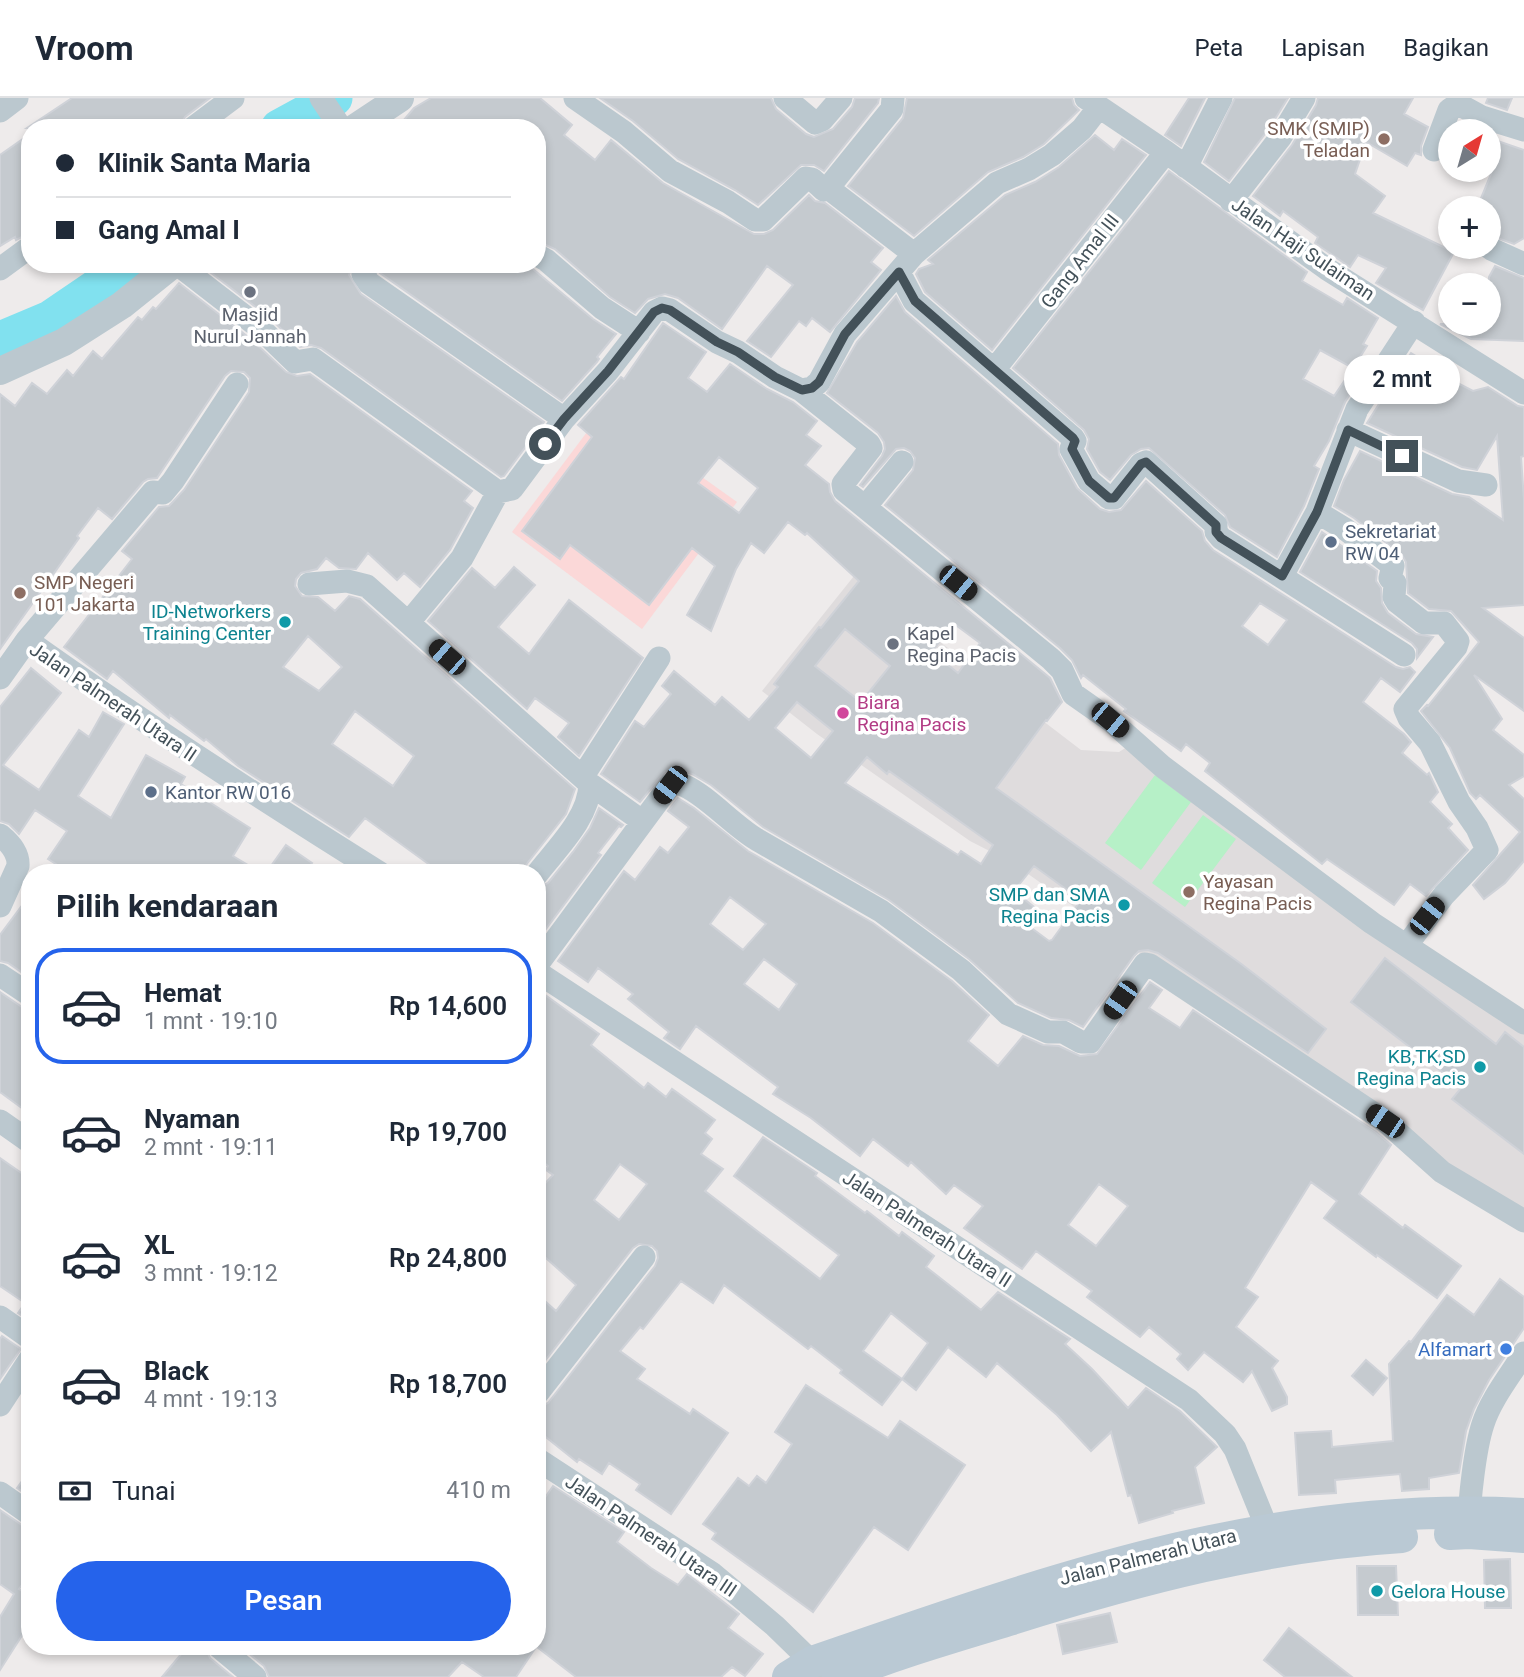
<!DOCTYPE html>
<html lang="id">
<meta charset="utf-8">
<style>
:root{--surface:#fff;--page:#f2f2f3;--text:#1f2937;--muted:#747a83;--line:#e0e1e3;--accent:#2563eb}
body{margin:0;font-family:Roboto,sans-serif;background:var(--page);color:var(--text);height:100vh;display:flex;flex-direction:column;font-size:26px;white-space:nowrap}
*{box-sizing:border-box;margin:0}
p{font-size:23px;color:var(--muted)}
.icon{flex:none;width:38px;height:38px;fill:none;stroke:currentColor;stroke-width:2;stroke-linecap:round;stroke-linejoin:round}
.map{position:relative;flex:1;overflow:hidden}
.panel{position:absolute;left:21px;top:766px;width:525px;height:791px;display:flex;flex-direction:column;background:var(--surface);border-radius:28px;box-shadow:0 4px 10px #0003}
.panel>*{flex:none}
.banner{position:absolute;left:21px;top:21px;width:525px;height:154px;border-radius:28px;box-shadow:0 4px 10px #0003;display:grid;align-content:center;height:154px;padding:0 35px;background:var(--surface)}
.needle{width:46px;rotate:37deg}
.tools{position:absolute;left:1438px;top:21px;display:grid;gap:14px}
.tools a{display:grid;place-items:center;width:63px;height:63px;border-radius:50%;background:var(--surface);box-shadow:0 4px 10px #0003;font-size:35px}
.end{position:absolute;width:32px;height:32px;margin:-16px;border:9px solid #435159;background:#fff;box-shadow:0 0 0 4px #fff}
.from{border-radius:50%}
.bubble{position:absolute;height:49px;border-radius:24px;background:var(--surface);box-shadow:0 4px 10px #0003;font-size:23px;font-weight:600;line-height:49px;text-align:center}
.car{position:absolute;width:21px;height:42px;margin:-21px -10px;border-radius:9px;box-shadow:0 0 5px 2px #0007;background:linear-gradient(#222 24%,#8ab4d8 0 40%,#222 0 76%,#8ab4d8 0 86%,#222 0)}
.banner b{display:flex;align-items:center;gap:24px;height:66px;font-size:26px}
.banner b+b{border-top:2px solid var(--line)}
.banner i{width:18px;height:18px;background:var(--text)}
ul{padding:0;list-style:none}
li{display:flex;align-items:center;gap:21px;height:116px;margin:0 14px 10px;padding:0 21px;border:4px solid transparent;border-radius:28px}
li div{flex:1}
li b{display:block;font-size:26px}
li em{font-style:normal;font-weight:600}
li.current{border-color:var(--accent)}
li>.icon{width:63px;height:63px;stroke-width:1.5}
h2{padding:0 35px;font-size:32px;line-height:84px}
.pay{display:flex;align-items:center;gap:18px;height:77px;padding:0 35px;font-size:26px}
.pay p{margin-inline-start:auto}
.action{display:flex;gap:14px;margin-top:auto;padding:14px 35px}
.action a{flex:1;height:80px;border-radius:42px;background:var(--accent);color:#fff;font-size:28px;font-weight:600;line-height:80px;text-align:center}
header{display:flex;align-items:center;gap:42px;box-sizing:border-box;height:98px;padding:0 35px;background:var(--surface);border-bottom:2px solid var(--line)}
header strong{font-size:33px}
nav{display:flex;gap:38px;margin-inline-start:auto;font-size:24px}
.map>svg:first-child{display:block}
</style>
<header>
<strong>Vroom</strong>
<nav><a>Peta</a><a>Lapisan</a><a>Bagikan</a></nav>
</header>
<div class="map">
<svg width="1524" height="1579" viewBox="0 0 1524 1579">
<rect width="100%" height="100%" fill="#eeebeb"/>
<path fill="#dfdcdd" d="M854,478L1081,652L1119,654L1127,649L1524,930V1121L1210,906L1013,765L970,743L817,636L762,593Z"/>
<path fill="#fbd8d8" d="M605,310L737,404L642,531L512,434Z"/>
<path fill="#b6f0c7" d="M1155,677L1191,704L1141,772L1105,745Z
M1203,717L1236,741L1185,809L1152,785Z"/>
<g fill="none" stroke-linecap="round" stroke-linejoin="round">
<path stroke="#81e1ef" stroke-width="37" d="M279,30L334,0
M0,242L50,221L131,166"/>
</g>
<path fill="#c5cacf" stroke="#cfd2d8" stroke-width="2" fill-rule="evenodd" d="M72,0H210L185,19L179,30H27Z
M431,0H540L572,27L564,37L595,62L611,42L663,85L754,136H764L773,132L809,97L815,103L825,105L883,150L871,164L881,172L830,234L812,220L806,228L799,223L771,259L747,243L793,187L767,168L722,231L678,200L665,196L648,201L635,215L610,199L555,151L537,143V30H397L414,10Z
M600,0H771L776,11L806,36L814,39L833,31L852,9L855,0H879L878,5L824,73L814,67H801L758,107L735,92L678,61L633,23Z
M907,0H1072L1074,7L1079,12L1044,46L1023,59L988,74L914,138L848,88L903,20Z
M1189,0H1205L1181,48L1165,37Z
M1235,0H1288L1268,32L1229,83L1204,64Z
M1318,0H1413L1404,16L1428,29L1421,48V57L1415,55L1407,68L1366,44L1355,76L1385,98L1373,115L1454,154L1423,212L1376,185L1386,170L1358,157L1350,169L1315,145L1318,139L1283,113L1280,118L1253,98L1292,47L1316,7Z
M1488,0H1512L1507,12L1486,5Z
M30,36V135L16,142L15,139L0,148V57Z
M1095,37L1114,52L1122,41L1146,57L992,252L925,194L916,176L919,171L933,166L928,162L1005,97L1035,84L1059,69Z
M1489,40L1524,52V140L1514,146L1489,137V110H1477L1491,76L1489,75Z
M1169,73L1307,174L1302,183L1343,207L1347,200L1378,220L1363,246L1367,248L1357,264L1367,270L1345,304L1329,343L1314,368L1319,371L1304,408L1277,459L1230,429L1225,417L1149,350L1141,351L1131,357L1110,382L1100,374L1087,351L1089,341L1084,332L1013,270ZM1320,252L1353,270L1334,298L1303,281Z
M209,166H353L349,177L361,196L544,324L504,378L501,379L321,250L311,247L300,249L270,220L206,171Z
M383,166H527L593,221L616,236L597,259L599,261L597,264L562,303L380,175Z
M1495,168L1524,180V243L1471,241L1440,226H1489V179Z
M179,185L252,242L286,274L297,278L310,276L472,393L464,403L473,410L450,452L420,489L404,475L397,482L368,455L356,471L339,470L326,460L317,471L301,475L296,481L295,488L302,498L318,499L335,513L349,498L360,501L575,691L566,716L526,767L523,775H441L365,720L349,739L238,668L206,641L204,643L170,617L169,620L113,573L107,581L64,549L132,461L122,453L159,409L169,408L184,392L249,294L250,280L244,274L231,273L225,278L157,380L148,381L143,384L112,421L98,410L77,438L79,440L0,551V296L15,308L32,285L47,296L67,272L73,278L93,253L102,261L138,219L142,222L153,209L156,211ZM308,538L342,569L319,593L283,569ZM355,613L414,658L393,688L332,646Z
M896,198L905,214L1058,346L1059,357L1077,390L1100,411L1109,414L1121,412L1146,383L1202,433L1205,443L1213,452L1396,569L1403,571L1410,569L1415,574L1400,594L1381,580L1363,604L1404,636L1411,644L1402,655L1427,677L1429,675L1438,694L1430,704L1452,726L1448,730L1468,752L1426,798L1410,786L1394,807L1327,761L1322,766L1205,673L1210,665L1186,646L1181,653L1124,613L1126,611L1083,577L1081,580L1072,562L1060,550L885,407L913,372L915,360L910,353L904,350L896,351L863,389L860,387L882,358L885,351L884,344L878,335L827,295L857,244ZM1260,505L1287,522L1268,547L1242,528Z
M663,225L706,254L688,280L707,294L730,266L767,291L793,304L817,323L806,337L821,348L805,367L829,386L830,394L835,403L1050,580L1062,604L1047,623L1046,622L996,690L1240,865L1326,931L1308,955L1158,855L1148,852L1139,853L1134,858L1083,929L1069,922L1051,920L1018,905L969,861L889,802L763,729L711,687L692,676L679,672L665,674L640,704L601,676L635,623L644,629L671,596L662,588L674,573L715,607L722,599L749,622L778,589L774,586L819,529L821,530L859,483L807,435L805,437L788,424L764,455L751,445L736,471L711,533L687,517L715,468L692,450L649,507L570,447L560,461L522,433L592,339L578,327L621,279L624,281ZM719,359L758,390L739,415L698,385ZM953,525L980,545L958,575L932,554ZM845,531L890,568L861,604L815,568ZM797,604L833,633L811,660L775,630ZM867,659L887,676L889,673L993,747L981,766L961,753L958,757L845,685ZM1034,768L1081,802L1052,842L1049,843L1022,823L1034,809L1014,793Z
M1411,255L1440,273L1438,275L1473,293L1488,289L1518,308L1524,309V358L1521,359L1524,402V507L1483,510L1524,540V613L1474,577L1502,621L1493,632L1524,657V678L1509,687L1524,701V763L1505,785L1484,801L1473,787L1520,734L1480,697L1476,701L1470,695L1450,650L1421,613L1427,607L1428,608L1479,544L1451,513L1429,511L1408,495L1406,464L1402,457L1354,420L1334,408L1344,382L1360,353L1452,396L1469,399L1503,422L1497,338L1477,372L1462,369L1367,325Z
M1322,434L1377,473L1376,483L1381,490L1382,505L1388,515L1416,536L1433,539L1417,560V551L1412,545L1300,474Z
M514,469L535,487L498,529L529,556L569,502L643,560L579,658L558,639L569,625L535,600L527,611L428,523L472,470L495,490Z
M31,570L61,595L3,667L39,692L79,632L89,639L103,614L124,626L78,698L111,720L146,657L185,679L181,686L250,730L233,758L261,775H70L48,761L67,733L35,712L19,736L9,726L0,723V609Z
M678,700L694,710L748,753L873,825L952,883L989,917L968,943L998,968L1023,938L1043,947L1059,948L1080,958L1097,956L1150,884L1162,892L1149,910L1180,930L1193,912L1376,1034L1391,1047L1359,1096L1403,1130L1405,1127L1461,1168L1437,1200L1377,1157L1376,1159L1324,1120L1337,1103L1311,1084L1245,1190L1258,1199L1236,1229L1278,1263L1272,1270L1287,1299V1306L1272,1313L1252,1273L1243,1284L1204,1254L1188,1272L1177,1261L1181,1256L1149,1229L1140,1239L1087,1199L1092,1193L1036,1153L1022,1171L964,1130L983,1108L954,1087L946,1096L911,1064L908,1068L873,1041L860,1058L811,1020L773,996L778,989L696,928L680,951L664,940L669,934L628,901L633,896L598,870L588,884L558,863L624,773L635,782L660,749L668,755L689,729L668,713ZM730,799L766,826L743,852L710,826ZM764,861L797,886L779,912L744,886ZM1099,1086L1128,1108L1096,1148L1068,1127Z
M599,710L623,727L621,729L619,728L598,755L601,757L537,843V790L548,785L573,754L590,730Z
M286,747L312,765L305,775H266Z
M30,776V880L8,865L0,863V837L29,798L22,793Z
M1385,860L1496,946L1505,934L1524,949V1056L1452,1001L1462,989L1351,904Z
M537,891L599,936L591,947L644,990L648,985L666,999L672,991L715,1022L705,1035L712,1041L701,1056L723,1071L705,1093L820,1181L839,1157L734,1078L763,1039L817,1075L815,1078L865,1115L867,1113L899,1138L902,1134L934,1158L926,1169L981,1212L998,1194L1070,1241L1065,1246L1092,1271L1128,1310L1146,1290L1180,1313L1217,1349L1195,1369L1204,1405L1172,1413L1173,1415L1139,1425L1131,1397L1128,1398L1111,1334L1091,1353L1057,1317L997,1265L986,1279L948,1249L916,1292L902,1281L882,1307L840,1275L842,1272L811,1248L808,1251L724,1187L713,1205L681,1183L643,1231L640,1229L620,1253L645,1271L637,1281L690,1316L693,1311L728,1335L671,1416L636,1392L640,1386L609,1365L602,1376L579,1361L577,1364L537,1332V1310L548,1305L655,1168L658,1160L657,1153L652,1148L639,1146L633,1150L537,1273V1196L556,1213L576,1187L537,1152V1094L553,1077L546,1072L548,1068L537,1059ZM620,1066L647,1086L619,1122L594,1102ZM891,1215L928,1245L902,1281L863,1253Z
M0,894L22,909L30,911V1016L0,994Z
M0,1060L30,1081V1223L18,1215L25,1205L0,1188Z
M1500,1181L1524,1199V1230L1489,1282L1474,1311L1466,1333L1459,1375L1429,1380V1391L1402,1393L1400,1376L1335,1382L1336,1395L1299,1397L1295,1335L1331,1333L1332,1349L1393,1343L1389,1266L1409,1243L1411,1244L1447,1197L1474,1217Z
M2,1238L21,1251L0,1281V1241Z
M1366,1262L1387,1280L1373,1297L1352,1278Z
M806,1287L888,1340L900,1323L965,1367L908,1452L874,1429L813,1514L712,1441L716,1435L703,1426L738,1380L749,1388L757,1378L766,1385L792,1346L775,1334Z
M30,1372V1399L17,1390Z
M553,1388L624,1434L617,1444L651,1470L678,1487L687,1476L739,1516L728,1530L763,1556L745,1578L732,1569L721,1579H576L537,1549V1411Z
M0,1412L22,1427L30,1430V1476L19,1491L30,1498V1525L0,1572V1519L14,1496L0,1486Z
M1510,1461L1511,1510H1485L1484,1462Z
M1357,1468H1396L1398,1517H1358Z
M1110,1515L1117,1544L1063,1556L1057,1527Z
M1289,1530L1352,1579H1285L1264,1562Z
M187,1549H205L210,1560L233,1579H162Z
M241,1549H536L516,1579H484L462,1564L448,1579H269L264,1568Z"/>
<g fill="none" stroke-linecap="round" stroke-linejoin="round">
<path stroke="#bbc8cf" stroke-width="23" d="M321,0L341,30
M575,0L624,34L670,73L728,104L755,122H763L806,80L812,81L824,92L828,90L892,11L893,0
M785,0L815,25L822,22L841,0
M1086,0L1166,54L1327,171L1524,295
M0,13L17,0
M193,30L233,0
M1434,52L1449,12L1458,6L1482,19L1524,32
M1186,69L1221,0
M828,90L914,156
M1231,103L1280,40L1304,0
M1491,151L1524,166
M537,157L546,162L602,210L639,234
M177,166L261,231L295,264L313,261L498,394L512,391L564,321L608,273L654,214L662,210L670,212L717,244L738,254L775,279L801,292L869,346L871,350L843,386L844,392L1051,561L1062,572L1073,596L1110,622L1163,669L1372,825L1524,925
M369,166L363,176L369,185L564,321
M0,171L30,149
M899,174L914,203L1073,340L1075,343L1071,351L1089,383L1109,400H1114L1141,366L1146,364L1216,427V434L1221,440L1404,557
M994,272L1166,54
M801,292L812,290L819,284L845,236L914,156L997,85L1029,71L1052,57L1082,31L1099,9
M1348,332L1458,383L1486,387
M865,409L902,364
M1317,414L1345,431L1393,468L1390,480L1395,485L1394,499L1397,504L1424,525H1444L1458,543L1456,549L1405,611L1409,620L1430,645L1459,704L1477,730L1487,752L1444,797L1407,847
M1282,478L1317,414L1357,311L1414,224
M309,486L347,483L367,488L590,686C589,720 557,750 537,776
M409,524L462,460L498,394
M27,542C142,624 260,700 380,775
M0,580L27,542L153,394L163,395L173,383L237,286
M583,678L659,560
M590,686L642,723
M0,737C10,745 19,756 18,768L0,808
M537,867L670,687C675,685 679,685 685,688C707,698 733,727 756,741L881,813L961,872L1008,916L1048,934H1063L1081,944H1090L1145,866L1150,867L1385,1023L1442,1074L1524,1123
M537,874L1189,1302L1225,1336L1235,1351L1267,1430
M0,877L30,897
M0,1023L30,1044
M0,1219L30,1240
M537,1296L644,1159
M0,1307L30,1261
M537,1361L713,1476L775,1528L812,1564L820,1579
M0,1395L30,1416
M1469,1429C1469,1403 1475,1350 1483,1326C1491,1301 1510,1278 1524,1255
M219,1549L255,1579"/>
<path stroke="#bbc8cf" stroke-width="28" d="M355,30L400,0
M0,273L64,244L122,207L173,166"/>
<path stroke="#bac9d4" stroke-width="32" d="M1450,1436L1469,1435L1524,1439
M788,1579L812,1564C1047,1483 1270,1402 1524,1416
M838,1579C894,1556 951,1540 1009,1522C1136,1482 1268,1447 1402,1439"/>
</g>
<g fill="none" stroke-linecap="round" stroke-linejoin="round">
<path stroke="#435159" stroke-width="9" d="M545,346L564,321L608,273L654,214L662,210L670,212L717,244L738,254L775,279L802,292L812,290L819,284L845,236L899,174L915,203L1073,340L1075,343L1072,351L1089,383L1109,400H1114L1141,366L1146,364L1216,427V434L1221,440L1282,478L1317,414L1348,332L1402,358"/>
</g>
<g fill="#8d6e63" stroke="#fff" stroke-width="2.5">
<circle cx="1384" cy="41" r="7"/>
<circle cx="20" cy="495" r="7"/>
<circle cx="1189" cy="794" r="7"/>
</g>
<g fill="#6b7280" stroke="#fff" stroke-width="2.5">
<circle cx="250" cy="194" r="7"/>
<circle cx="893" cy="546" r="7"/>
</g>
<g fill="#5c6f8a" stroke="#fff" stroke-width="2.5">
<circle cx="1331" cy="444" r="7"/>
<circle cx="151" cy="694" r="7"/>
</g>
<g fill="#0f9aa8" stroke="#fff" stroke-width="2.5">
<circle cx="285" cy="524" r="7"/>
<circle cx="1124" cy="807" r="7"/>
<circle cx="1480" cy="969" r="7"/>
<circle cx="1377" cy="1493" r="7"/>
</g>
<circle fill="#d1479c" stroke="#fff" stroke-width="2.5" cx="843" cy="615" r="7"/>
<circle fill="#3f7fe0" stroke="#fff" stroke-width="2.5" cx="1506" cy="1251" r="7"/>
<g text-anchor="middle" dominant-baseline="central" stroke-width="7" stroke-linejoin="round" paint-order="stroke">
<g font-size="19" fill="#785e54" stroke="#fff" text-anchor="start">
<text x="1370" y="30" text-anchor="end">SMK (SMIP)<tspan x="1370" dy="22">Teladan</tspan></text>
<text x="34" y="484">SMP Negeri<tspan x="34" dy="22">101 Jakarta</tspan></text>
<text x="1203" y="783">Yayasan<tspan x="1203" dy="22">Regina Pacis</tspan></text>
</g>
<g font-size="19" fill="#435159" stroke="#fff">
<text transform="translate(1303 151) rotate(34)">Jalan Haji Sulaiman</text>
<text transform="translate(1080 163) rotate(-52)">Gang Amal III</text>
<text transform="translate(113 604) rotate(34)">Jalan Palmerah Utara II</text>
<text transform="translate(927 1131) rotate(33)">Jalan Palmerah Utara II</text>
<text transform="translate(651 1438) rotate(34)">Jalan Palmerah Utara III</text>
<text transform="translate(1148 1459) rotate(-14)">Jalan Palmerah Utara</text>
</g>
<g font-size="19" fill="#5b616d" stroke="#fff">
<text x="250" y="216">Masjid<tspan x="250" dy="22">Nurul Jannah</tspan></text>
<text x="907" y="535" text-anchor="start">Kapel<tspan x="907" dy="22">Regina Pacis</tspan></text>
</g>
<g font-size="19" fill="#4e5e75" stroke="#fff" text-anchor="start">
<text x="1345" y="433">Sekretariat<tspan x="1345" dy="22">RW 04</tspan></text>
<text x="165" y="694">Kantor RW 016</text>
</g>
<g font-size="19" fill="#0d838f" stroke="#fff" text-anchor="end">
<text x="271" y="513">ID-Networkers<tspan x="271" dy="22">Training Center</tspan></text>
<text x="1110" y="796">SMP dan SMA<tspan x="1110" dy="22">Regina Pacis</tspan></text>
<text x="1466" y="958">KB,TK,SD<tspan x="1466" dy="22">Regina Pacis</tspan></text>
<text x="1391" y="1493" text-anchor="start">Gelora House</text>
</g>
<g font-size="19" fill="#b23c85" stroke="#fff" text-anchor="start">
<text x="857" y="604">Biara<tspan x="857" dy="22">Regina Pacis</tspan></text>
</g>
<g font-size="19" fill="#366cbe" stroke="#fff" text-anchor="end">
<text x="1492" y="1251">Alfamart</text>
</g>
</g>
</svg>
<div class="tools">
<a><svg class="needle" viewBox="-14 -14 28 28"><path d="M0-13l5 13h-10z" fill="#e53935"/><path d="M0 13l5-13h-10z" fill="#747a83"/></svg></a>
<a>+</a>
<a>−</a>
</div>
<i class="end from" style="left:545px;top:346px"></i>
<i class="end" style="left:1402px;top:358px"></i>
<div class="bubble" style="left:1344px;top:257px;width:116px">2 mnt</div>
<i class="car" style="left:958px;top:485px;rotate:129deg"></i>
<i class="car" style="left:447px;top:559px;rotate:311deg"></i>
<i class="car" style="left:1110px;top:622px;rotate:130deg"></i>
<i class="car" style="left:670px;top:687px;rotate:217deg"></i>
<i class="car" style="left:1427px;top:818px;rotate:38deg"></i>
<i class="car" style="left:1120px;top:902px;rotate:215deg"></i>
<i class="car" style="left:1385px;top:1023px;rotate:304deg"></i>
<div class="banner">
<b><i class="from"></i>Klinik Santa Maria</b>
<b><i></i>Gang Amal I</b>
</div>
<section class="panel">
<h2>Pilih kendaraan</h2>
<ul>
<li class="current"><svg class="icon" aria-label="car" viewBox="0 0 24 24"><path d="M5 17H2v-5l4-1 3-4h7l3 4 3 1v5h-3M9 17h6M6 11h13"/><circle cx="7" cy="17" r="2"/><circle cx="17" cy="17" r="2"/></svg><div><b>Hemat</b><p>1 mnt · 19:10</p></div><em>Rp 14,600</em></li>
<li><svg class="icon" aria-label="car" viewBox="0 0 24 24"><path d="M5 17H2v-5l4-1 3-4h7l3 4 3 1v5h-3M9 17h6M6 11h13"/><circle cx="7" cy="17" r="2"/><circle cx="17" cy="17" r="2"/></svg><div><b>Nyaman</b><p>2 mnt · 19:11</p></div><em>Rp 19,700</em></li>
<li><svg class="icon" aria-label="car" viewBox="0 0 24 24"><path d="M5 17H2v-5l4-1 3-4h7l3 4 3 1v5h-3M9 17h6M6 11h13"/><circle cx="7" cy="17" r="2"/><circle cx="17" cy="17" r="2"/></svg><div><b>XL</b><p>3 mnt · 19:12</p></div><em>Rp 24,800</em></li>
<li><svg class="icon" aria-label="car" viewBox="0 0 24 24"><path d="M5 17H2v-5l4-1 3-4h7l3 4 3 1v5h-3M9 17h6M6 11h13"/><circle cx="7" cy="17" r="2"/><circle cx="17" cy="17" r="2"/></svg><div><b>Black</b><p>4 mnt · 19:13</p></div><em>Rp 18,700</em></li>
</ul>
<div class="pay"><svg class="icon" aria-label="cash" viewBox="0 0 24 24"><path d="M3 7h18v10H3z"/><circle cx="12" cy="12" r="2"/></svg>Tunai<p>410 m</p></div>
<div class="action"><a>Pesan</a></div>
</section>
</div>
